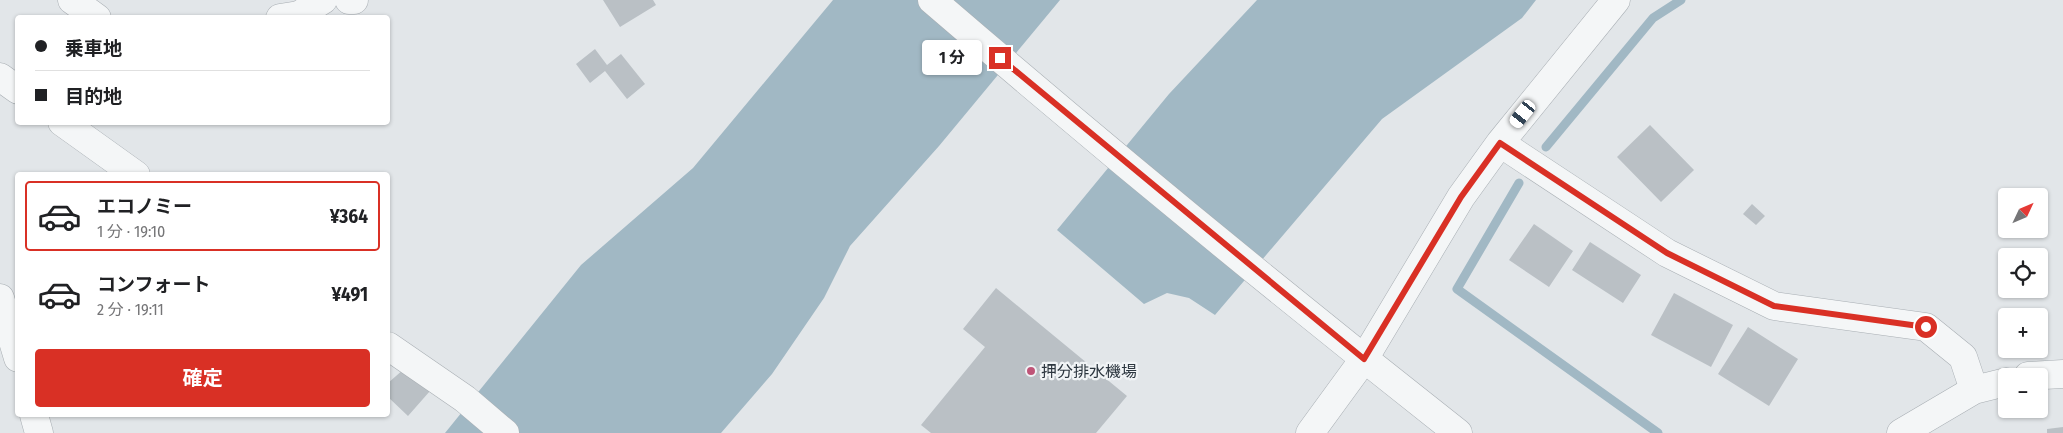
<!DOCTYPE html>
<html lang="ja">
<meta charset="utf-8">
<style>
:root{--surface:#fff;--page:#f2f2f2;--text:#202124;--muted:#757577;--line:#e0e0e0;--accent:#d93025}
body{margin:0;font-family:"Fira Sans Condensed","Noto Sans JP",sans-serif;background:var(--page);color:var(--text);height:100vh;display:flex;flex-direction:column;font-size:19px;white-space:nowrap}
*{box-sizing:border-box;margin:0}
p{font-size:16px;color:var(--muted)}
.icon{flex:none;width:28px;height:28px;fill:none;stroke:currentColor;stroke-width:2;stroke-linecap:round;stroke-linejoin:round}
.map{position:relative;flex:1;overflow:hidden}
.panel{position:absolute;left:15px;top:172px;width:375px;height:245px;display:flex;flex-direction:column;background:var(--surface);border-radius:5px;box-shadow:0 1px 4px #0004}
.panel>*{flex:none}
.banner{position:absolute;left:15px;top:15px;width:375px;height:110px;border-radius:5px;box-shadow:0 1px 4px #0004;display:grid;align-content:center;height:110px;padding:0 20px;background:var(--surface)}
.needle{width:32px;rotate:46deg}
.tools{position:absolute;left:1998px;top:188px;display:grid;gap:10px}
.tools a{display:grid;place-items:center;width:50px;height:50px;border-radius:5px;background:var(--surface);box-shadow:0 1px 4px #0004;font-size:25px}
.end{position:absolute;width:22px;height:22px;margin:-11px;border:6px solid #d93025;background:#fff;box-shadow:0 0 0 2px #fff}
.from{border-radius:50%}
.bubble{position:absolute;height:35px;border-radius:5px;background:var(--surface);box-shadow:0 1px 4px #0004;font-size:16px;font-weight:700;line-height:35px;text-align:center}
.car{position:absolute;width:15px;height:30px;margin:-15px -8px;border-radius:6px;box-shadow:0 0 4px 1px #0007;background:linear-gradient(#fff 24%,#345 0 40%,#fff 0 76%,#345 0 86%,#fff 0)}
.banner b{display:flex;align-items:center;gap:18px;height:48px;font-size:19px}
.banner b+b{border-top:1px solid var(--line)}
.banner i{width:12px;height:12px;background:var(--text)}
ul{padding:9px 0 0;list-style:none}
li{display:flex;align-items:center;gap:15px;height:70px;margin:0 10px 8px;padding:0 10px;border:2px solid transparent;border-radius:5px}
li div{flex:1}
li b{display:block;font-size:19px}
li em{font-style:normal;font-weight:700}
li.active{border-color:var(--accent)}
li>.icon{width:45px;height:45px;stroke-width:1.5}
.cta{display:flex;gap:10px;margin-top:auto;padding:10px 20px}
.cta a{flex:1;height:58px;border-radius:5px;background:var(--accent);color:#fff;font-size:20px;font-weight:700;line-height:58px;text-align:center}
.map>svg:first-child{display:block}
</style>
<div class="map">
<svg width="2063" height="433" viewBox="0 0 2063 433">
<rect width="100%" height="100%" fill="#e2e6e9"/>
<path fill="#a1b8c4" d="M833,0H1060L939,146L850,246L824,298L772,374L721,433H445L581,265L693,168Z
M1257,0H1536L1522,18L1382,119L1215,315L1189,298L1167,293L1144,304L1057,230L1169,94Z"/>
<g fill="none" stroke-linecap="round" stroke-linejoin="round">
<path stroke="#a1b8c4" stroke-width="9" d="M1546,147L1653,18L1681,0
M1519,183L1457,289L1658,433"/>
</g>
<path fill="#bac0c5" d="M603,0H653L656,5L620,27Z
M595,49L607,65L621,54L645,84L627,99L605,71L590,83L576,64Z
M1650,125L1694,170L1661,202L1617,157Z
M1752,204L1765,216L1756,225L1743,214Z
M1534,224L1573,251L1549,287L1509,260Z
M1590,242L1641,275L1623,303L1572,270Z
M996,288L1127,396L1096,433H931L921,425L985,347L963,329Z
M1674,293L1733,325L1711,367L1651,335Z
M1748,327L1798,359L1769,406L1718,374Z
M404,369L430,391L408,416L388,397V383Z
M2063,427V433H2047V429Z"/>
<g fill="none" stroke-linecap="round" stroke-linejoin="round">
<g stroke="#a8aeb3" stroke-width="29">
<path id="street" d="M72,0L97,18
M349,0H354
M932,0C1104,148 1280,293 1458,433
M280,18L299,15L323,0
M0,77L18,90
M62,122L136,175
M1500,143L1667,253L1774,306L1926,327L1963,357L1974,390
M0,298L18,358
M388,346L465,399L505,433
M2028,376L2063,374
M34,415L39,433
M1310,433L1364,359L1461,197L1500,143L1616,0
M1901,433L1974,390L2006,382"/>
</g>
<use href="#street" stroke="#f4f6f7" stroke-width="28"/>
</g>
<g fill="none" stroke-linecap="round" stroke-linejoin="round">
<path stroke="#d93025" stroke-width="6" d="M1000,58L1364,359L1461,197L1500,143L1667,253L1774,306L1926,327"/>
</g>
<circle fill="#bf5578" stroke="#f1f4f6" stroke-width="2" cx="1031" cy="371" r="5"/>
<g text-anchor="middle" dominant-baseline="central" stroke-width="4.5" stroke-linejoin="round" paint-order="stroke">
<g font-size="16" fill="#2c363f" stroke="#f1f4f6" text-anchor="start">
<text x="1041" y="371">押分排水機場</text>
</g>
</g>
</svg>
<div class="tools">
<a><svg class="needle" viewBox="-14 -14 28 28"><path d="M0-13l5 13h-10z" fill="#e53935"/><path d="M0 13l5-13h-10z" fill="#757577"/></svg></a>
<a><svg class="icon" aria-label="locate" viewBox="0 0 24 24"><circle cx="12" cy="12" r="6"/><path d="M12 2v4M12 18v4M2 12h4M18 12h4"/></svg></a>
<a>+</a>
<a>−</a>
</div>
<i class="end from" style="left:1926px;top:327px"></i>
<i class="end" style="left:1000px;top:58px"></i>
<div class="bubble" style="left:922px;top:40px;width:60px">1 分</div>
<i class="car" style="left:1523px;top:114px;rotate:219deg"></i>
<div class="banner">
<b><i class="from"></i>乗車地</b>
<b><i></i>目的地</b>
</div>
<section class="panel">
<ul>
<li class="active"><svg class="icon" aria-label="car" viewBox="0 0 24 24"><path d="M5 17H2v-5l4-1 3-4h7l3 4 3 1v5h-3M9 17h6M6 11h13"/><circle cx="7" cy="17" r="2"/><circle cx="17" cy="17" r="2"/></svg><div><b>エコノミー</b><p>1 分 · 19:10</p></div><em>¥364</em></li>
<li><svg class="icon" aria-label="car" viewBox="0 0 24 24"><path d="M5 17H2v-5l4-1 3-4h7l3 4 3 1v5h-3M9 17h6M6 11h13"/><circle cx="7" cy="17" r="2"/><circle cx="17" cy="17" r="2"/></svg><div><b>コンフォート</b><p>2 分 · 19:11</p></div><em>¥491</em></li>
</ul>
<div class="cta"><a>確定</a></div>
</section>
</div>
